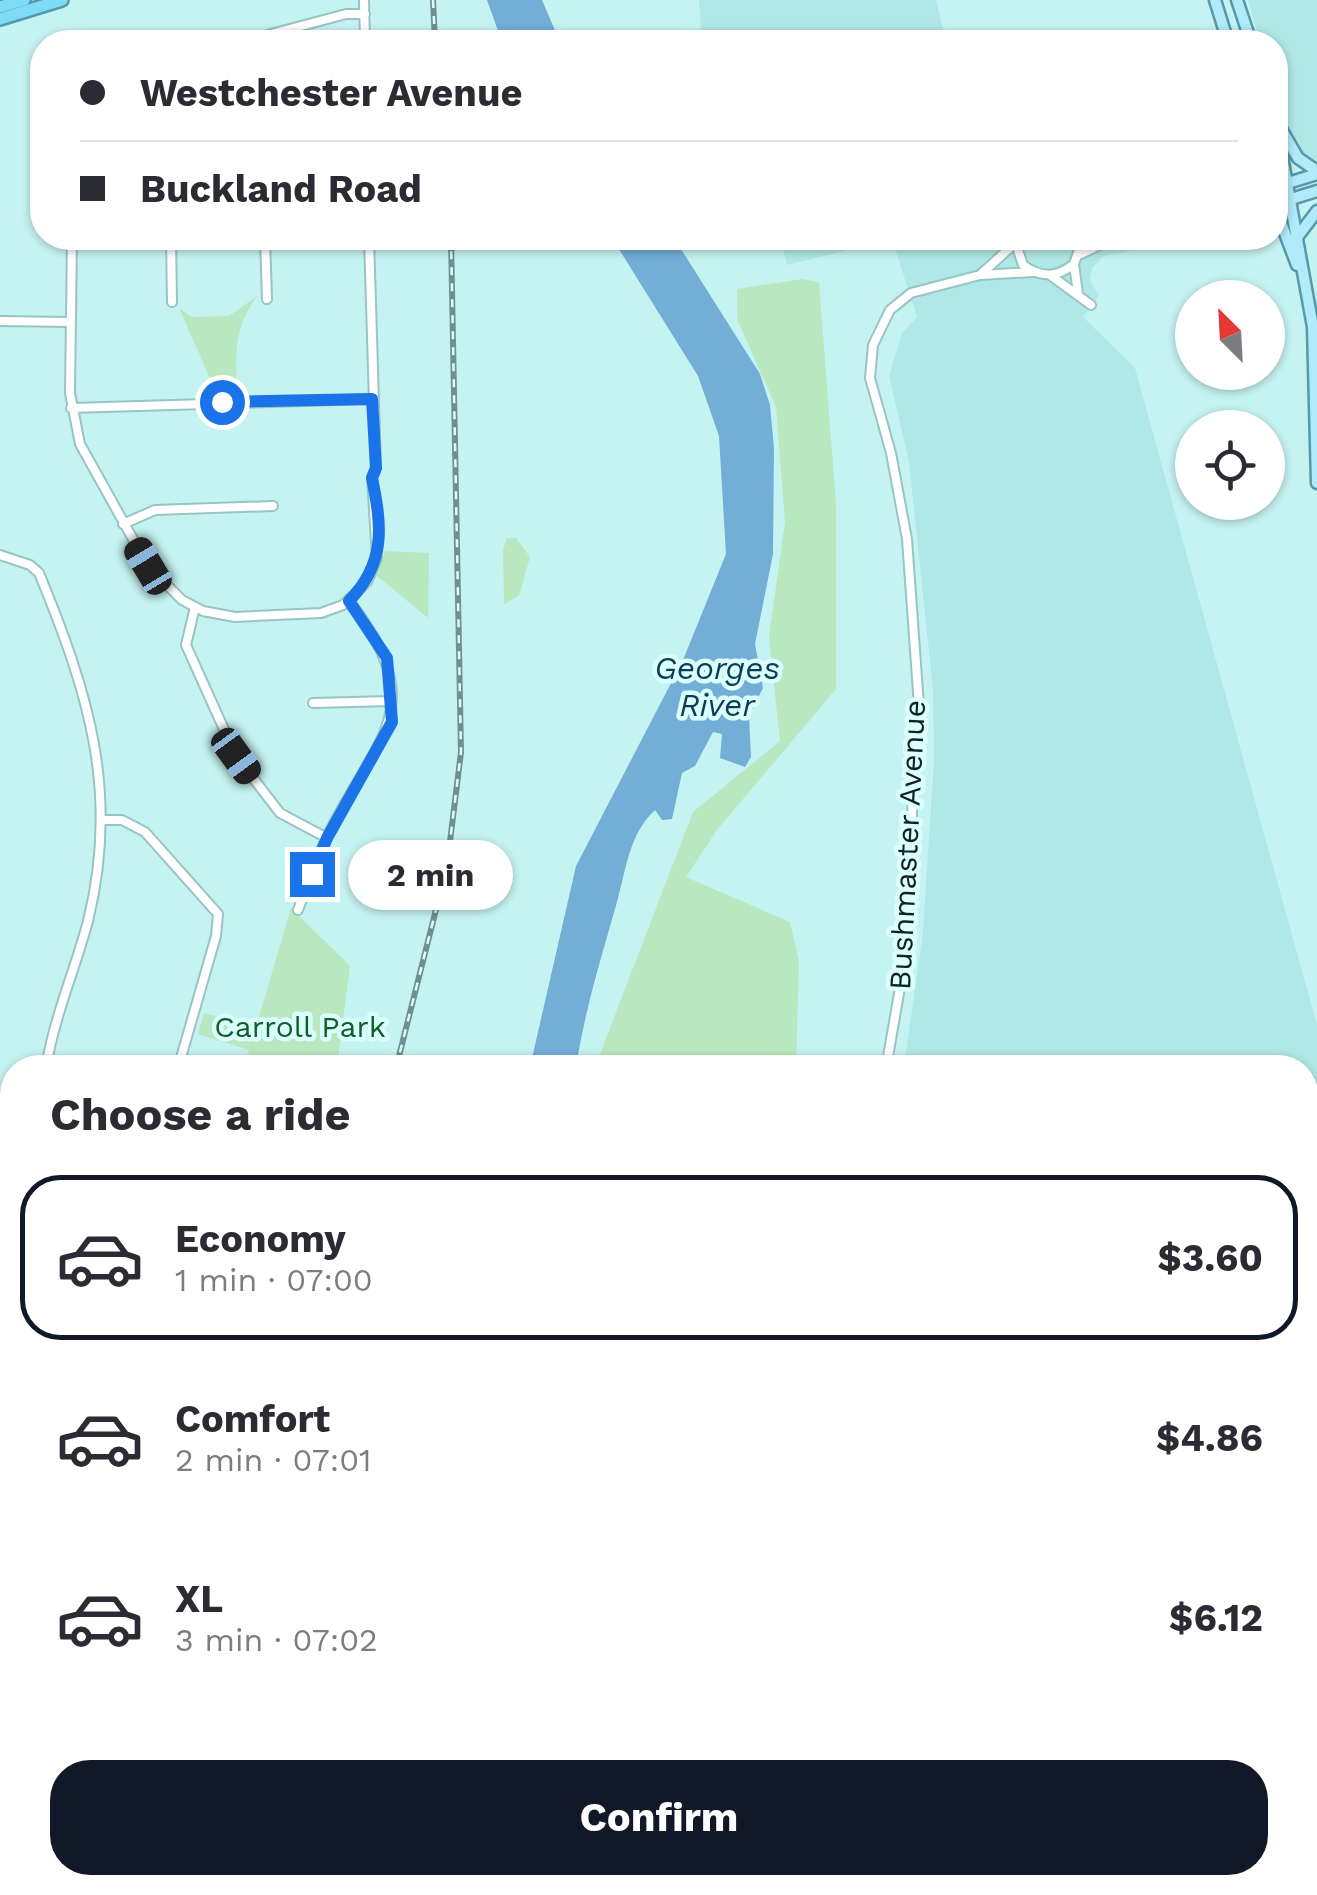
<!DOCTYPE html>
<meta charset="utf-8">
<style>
:root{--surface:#fff;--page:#f7f7f7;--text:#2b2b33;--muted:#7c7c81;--line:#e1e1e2;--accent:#111827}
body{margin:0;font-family:"Work Sans",sans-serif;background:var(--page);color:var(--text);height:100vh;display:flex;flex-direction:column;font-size:38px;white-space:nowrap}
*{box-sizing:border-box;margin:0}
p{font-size:32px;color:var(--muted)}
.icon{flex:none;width:55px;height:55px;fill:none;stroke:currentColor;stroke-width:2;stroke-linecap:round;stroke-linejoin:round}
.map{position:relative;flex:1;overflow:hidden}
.sheet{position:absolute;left:0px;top:1055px;width:1318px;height:840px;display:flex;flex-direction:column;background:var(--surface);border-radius:40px 40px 0 0;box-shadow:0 2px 8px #0004}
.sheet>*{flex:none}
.guide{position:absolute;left:30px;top:30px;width:1258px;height:220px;border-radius:40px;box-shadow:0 2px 8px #0004;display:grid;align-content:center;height:220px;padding:0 50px;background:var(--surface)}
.needle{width:65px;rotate:336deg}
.fabs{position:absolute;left:1175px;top:280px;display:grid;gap:20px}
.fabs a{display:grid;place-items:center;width:110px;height:110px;border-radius:50%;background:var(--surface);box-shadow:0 2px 8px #0004;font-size:50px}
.end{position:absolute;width:45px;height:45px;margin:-22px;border:12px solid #1a73e8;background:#fff;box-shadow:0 0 0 5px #fff}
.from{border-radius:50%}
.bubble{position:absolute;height:70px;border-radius:35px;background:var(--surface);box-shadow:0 2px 8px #0004;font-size:32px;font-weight:700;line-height:70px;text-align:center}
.car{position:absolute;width:30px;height:60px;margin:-30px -15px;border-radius:12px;box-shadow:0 0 8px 2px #0007;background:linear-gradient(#222 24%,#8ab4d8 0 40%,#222 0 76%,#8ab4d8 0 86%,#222 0)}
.guide b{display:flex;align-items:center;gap:35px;height:95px;font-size:38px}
.guide b+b{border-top:2px solid var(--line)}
.guide i{width:25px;height:25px;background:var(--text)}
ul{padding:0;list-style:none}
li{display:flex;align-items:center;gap:30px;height:165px;margin:0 20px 15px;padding:0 30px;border:5px solid transparent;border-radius:40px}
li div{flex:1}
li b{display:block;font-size:38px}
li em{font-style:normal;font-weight:700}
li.selected{border-color:var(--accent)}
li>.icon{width:90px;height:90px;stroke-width:1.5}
h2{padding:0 50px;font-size:45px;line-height:120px}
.action{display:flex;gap:20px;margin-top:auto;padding:20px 50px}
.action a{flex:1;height:115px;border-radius:40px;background:var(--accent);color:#fff;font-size:40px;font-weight:700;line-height:115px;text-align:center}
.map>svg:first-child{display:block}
</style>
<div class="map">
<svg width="1317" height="1895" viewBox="0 0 1317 1895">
<rect width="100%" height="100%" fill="#c5f3f2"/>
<path fill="#b0e8e7" d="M699,0H936L946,42H702Z
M1248,0H1317V163L1300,156L1292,140L1275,91V42H1260Z
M780,238H1192L1104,256L1092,268L1090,280L1099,296L1083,317L1135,368L1317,1025V1895H894L896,1882H1305V1068L904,1067L923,932L934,761L933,689L909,462L889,376L902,333L917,317L892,239L787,265Z"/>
<path fill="#b9e7bf" d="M802,279L819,282L836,504V689L717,830L686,877L790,922L799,961L796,1067H595L693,812L780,741L769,637L785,522L776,407L737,319V289Z
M257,296C232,332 236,354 237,398L218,397L179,308L192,317L229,316Z
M507,538H516L530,557L519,596L504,604L503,550Z
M385,551L429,553L428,618L376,575Z
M291,908L350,966L337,1067H244L249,1050L198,1034L204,1013L256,1027Z
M0,1723L12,1732V1882L314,1883L308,1895H0Z
M433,1883H522L528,1895H435Z"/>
<path fill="#73aed7" d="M487,0H542L560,42H502Z
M612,238H674L760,374L770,405L774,448L773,554L755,644L763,688L749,716L751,757L745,767L720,758L722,734L713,732L695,766L682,773L672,819L662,820L655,810C629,834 626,870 617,902C601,958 585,1010 576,1067H530L576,866L683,660L726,554L719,436L698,376Z
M592,1883H646L648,1895H593Z"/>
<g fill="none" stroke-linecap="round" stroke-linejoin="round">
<path stroke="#73aed7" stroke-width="2.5" d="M483,1882L485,1895"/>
<g stroke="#98c5c3" stroke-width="12">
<path id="minor" d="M364,0L365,42
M241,42L346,14H365
M72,238L70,393L80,444L148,566L182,600L203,611L235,617L321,613L343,605L367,582L377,558L372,477L376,468L369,238
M171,238L172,302
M265,238L267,299
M1014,238L1023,265C1041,278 1057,278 1074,264L1083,238
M1081,254L1108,241L1132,238
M1074,264L1078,294
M980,275L1014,244
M1050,275L1091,305
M0,321L70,322
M71,408L372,399
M123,524L155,510L273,506
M0,555L30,565L39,573C88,692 120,792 88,921C75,970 54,1017 46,1068
M195,607L186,645L236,756L280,813L327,838
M313,703L391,701
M101,820H122L145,832L218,914L216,936L178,1068
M298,910C307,886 316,860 327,837C376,737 433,709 349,601
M886,1068L901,982L919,706L907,539L891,453L870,378L873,345L890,310L911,293L980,275L1033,272
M0,1135L12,1132
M0,1288L12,1285
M0,1470L12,1467
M0,1643H12
M881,1895L884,1882"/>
</g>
<g stroke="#569aaa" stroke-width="15">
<path id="major" d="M1215,0L1228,42
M1237,0L1251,42
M1275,118L1313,327L1317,483
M1280,127L1298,158L1317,171
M1275,187L1317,174
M1275,204L1317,191
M1275,207L1297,265
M1298,236L1317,211"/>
</g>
<g stroke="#569aaa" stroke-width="16">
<path id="highway" d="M0,7L24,0
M0,19L62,0"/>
</g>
<use href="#minor" stroke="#fff" stroke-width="8"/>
<use href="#major" stroke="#b1eaf9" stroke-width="10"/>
<use href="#highway" stroke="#7ddcf5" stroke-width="11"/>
<g stroke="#6f9090" stroke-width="6">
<path id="rail" d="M433,0L435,42
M396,1068L447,866L461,752L451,238
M536,1882L540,1895"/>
</g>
<use href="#rail" stroke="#dafffd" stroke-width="2.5" stroke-dasharray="8" stroke-linecap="butt"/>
</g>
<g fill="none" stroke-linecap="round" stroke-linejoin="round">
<path stroke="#1a73e8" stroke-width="12" d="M222,402L372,399L376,468L372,478C382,527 386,563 349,601L387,658L392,722L327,838L312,874"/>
</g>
<g text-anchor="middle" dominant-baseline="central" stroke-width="9" stroke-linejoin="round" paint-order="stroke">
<g font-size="30" fill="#0e2020" stroke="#dafffd">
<text transform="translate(907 845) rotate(-87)">Bushmaster Avenue</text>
</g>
<g font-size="30" fill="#0b5f27" stroke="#dafffd">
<text x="300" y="1026">Carroll Park</text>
</g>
<g font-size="32" font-style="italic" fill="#0c3c58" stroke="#dafffd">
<text x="717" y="668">Georges<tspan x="717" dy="37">River</tspan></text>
</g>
</g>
</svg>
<div class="fabs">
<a><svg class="needle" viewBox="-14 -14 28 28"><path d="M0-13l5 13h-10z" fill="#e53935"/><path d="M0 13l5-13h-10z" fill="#7c7c81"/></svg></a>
<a><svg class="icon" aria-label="locate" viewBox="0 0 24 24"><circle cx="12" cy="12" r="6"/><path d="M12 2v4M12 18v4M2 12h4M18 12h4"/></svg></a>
</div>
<i class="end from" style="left:222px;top:402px"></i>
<i class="end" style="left:312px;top:874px"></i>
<div class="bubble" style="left:348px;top:840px;width:165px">2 min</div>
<i class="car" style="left:148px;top:566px;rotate:329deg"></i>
<i class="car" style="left:236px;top:756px;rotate:144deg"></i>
<div class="guide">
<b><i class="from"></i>Westchester Avenue</b>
<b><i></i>Buckland Road</b>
</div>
<section class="sheet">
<h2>Choose a ride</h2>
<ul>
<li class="selected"><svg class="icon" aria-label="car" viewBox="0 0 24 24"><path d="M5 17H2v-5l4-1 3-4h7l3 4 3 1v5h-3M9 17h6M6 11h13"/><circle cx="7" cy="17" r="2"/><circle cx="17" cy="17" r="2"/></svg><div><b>Economy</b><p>1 min · 07:00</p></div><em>$3.60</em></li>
<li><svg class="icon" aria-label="car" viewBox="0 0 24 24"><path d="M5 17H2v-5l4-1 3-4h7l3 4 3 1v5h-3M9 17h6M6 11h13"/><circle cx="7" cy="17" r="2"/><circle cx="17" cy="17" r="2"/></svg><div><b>Comfort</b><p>2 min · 07:01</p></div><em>$4.86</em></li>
<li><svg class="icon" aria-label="car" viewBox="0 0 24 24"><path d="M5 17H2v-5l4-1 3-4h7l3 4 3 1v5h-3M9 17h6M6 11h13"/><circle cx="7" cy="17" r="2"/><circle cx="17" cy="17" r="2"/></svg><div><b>XL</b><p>3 min · 07:02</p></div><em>$6.12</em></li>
</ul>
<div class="action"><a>Confirm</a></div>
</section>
</div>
